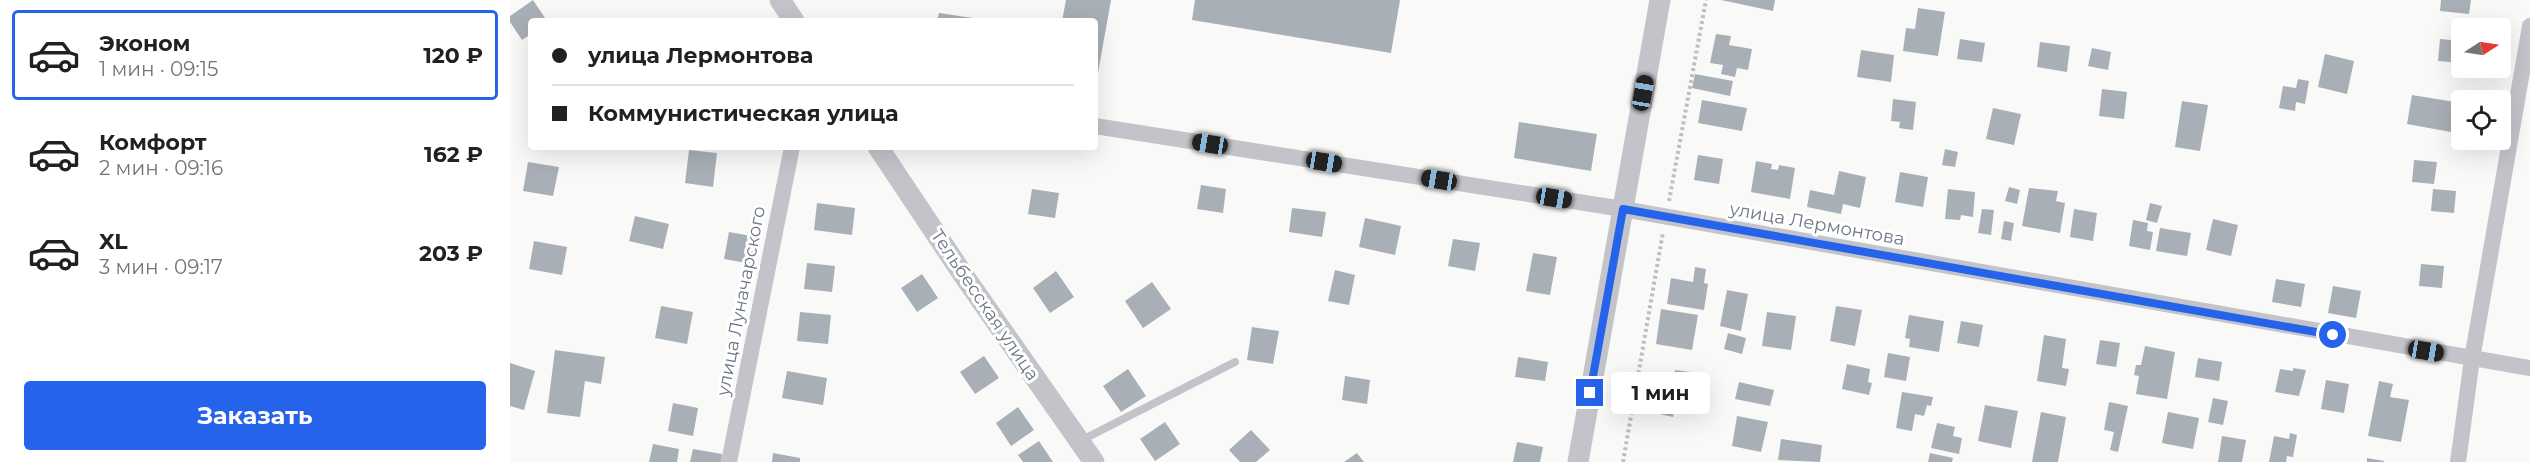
<!DOCTYPE html>
<html lang="ru">
<meta charset="utf-8">
<style>
:root{--surface:#fff;--page:#f2f2f2;--text:#202124;--muted:#757577;--line:#e0e0e0;--accent:#2563eb}
body{margin:0;font-family:Montserrat,sans-serif;background:var(--page);color:var(--text);height:100vh;display:flex;flex-direction:column;font-size:22px;white-space:nowrap}
*{box-sizing:border-box;margin:0}
p{font-size:20px;color:var(--muted)}
.icon{flex:none;width:33px;height:33px;fill:none;stroke:currentColor;stroke-width:2;stroke-linecap:round;stroke-linejoin:round}
.map{position:relative;flex:1;overflow:hidden}
.drawer{display:flex;flex-direction:column;background:var(--surface);width:510px}
.drawer>*{flex:none}
.hud{position:absolute;left:18px;top:18px;width:570px;height:132px;border-radius:6px;box-shadow:0 6px 24px #0002;display:grid;align-content:center;height:132px;padding:0 24px;background:var(--surface)}
.needle{width:39px;rotate:78deg}
.buttons{position:absolute;left:1941px;top:18px;display:grid;gap:12px}
.buttons a{display:grid;place-items:center;width:60px;height:60px;border-radius:6px;background:var(--surface);box-shadow:0 6px 24px #0002;font-size:30px}
.end{position:absolute;width:27px;height:27px;margin:-14px;border:8px solid #2563eb;background:#fff;box-shadow:0 0 0 3px #fff}
.from{border-radius:50%}
.bubble{position:absolute;height:42px;border-radius:6px;background:var(--surface);box-shadow:0 6px 24px #0002;font-size:20px;font-weight:700;line-height:42px;text-align:center}
.car{position:absolute;width:18px;height:36px;margin:-18px -9px;border-radius:8px;box-shadow:0 0 4px 2px #0007;background:linear-gradient(#222 24%,#8ab4d8 0 40%,#222 0 76%,#8ab4d8 0 86%,#222 0)}
.hud b{display:flex;align-items:center;gap:21px;height:57px;font-size:22px}
.hud b+b{border-top:2px solid var(--line)}
.hud i{width:15px;height:15px;background:var(--text)}
ul{padding:10px 0 0;list-style:none}
li{display:flex;align-items:center;gap:18px;height:90px;margin:0 12px 9px;padding:0 12px;border:3px solid transparent;border-radius:6px}
li div{flex:1}
li b{display:block;font-size:22px}
li em{font-style:normal;font-weight:700}
li.on{border-color:var(--accent)}
li>.icon{width:54px;height:54px;stroke-width:1.5}
.action{display:flex;gap:12px;margin-top:auto;padding:12px 24px}
.action a{flex:1;height:69px;border-radius:6px;background:var(--accent);color:#fff;font-size:24px;font-weight:700;line-height:69px;text-align:center}
main{display:flex;flex:1;min-height:0}
.map>svg:first-child{display:block}
</style>
<main>
<section class="drawer">
<ul>
<li class="on"><svg class="icon" aria-label="car" viewBox="0 0 24 24"><path d="M5 17H2v-5l4-1 3-4h7l3 4 3 1v5h-3M9 17h6M6 11h13"/><circle cx="7" cy="17" r="2"/><circle cx="17" cy="17" r="2"/></svg><div><b>Эконом</b><p>1 мин · 09:15</p></div><em>120 ₽</em></li>
<li><svg class="icon" aria-label="car" viewBox="0 0 24 24"><path d="M5 17H2v-5l4-1 3-4h7l3 4 3 1v5h-3M9 17h6M6 11h13"/><circle cx="7" cy="17" r="2"/><circle cx="17" cy="17" r="2"/></svg><div><b>Комфорт</b><p>2 мин · 09:16</p></div><em>162 ₽</em></li>
<li><svg class="icon" aria-label="car" viewBox="0 0 24 24"><path d="M5 17H2v-5l4-1 3-4h7l3 4 3 1v5h-3M9 17h6M6 11h13"/><circle cx="7" cy="17" r="2"/><circle cx="17" cy="17" r="2"/></svg><div><b>XL</b><p>3 мин · 09:17</p></div><em>203 ₽</em></li>
</ul>
<div class="action"><a>Заказать</a></div>
</section>
<div class="map">
<svg width="2020" height="462" viewBox="0 0 2020 462">
<rect width="100%" height="100%" fill="#f9faf8"/>
<path fill="#a9afb6" d="M23,0L37,21H21V34L12,40L0,22V16Z
M556,0H601L586,84L585,21H552Z
M685,0H890L881,53L682,20Z
M1211,0H1265L1263,11Z
M1931,0H1961L1959,14L1930,11Z
M1408,8L1435,12L1428,56L1393,51L1396,28L1405,29Z
M429,13L463,18V21H427Z
M1206,34L1221,36L1219,45L1242,49L1238,70L1227,68L1225,77L1211,74L1213,65L1200,63Z
M1450,39L1475,43L1472,62L1447,59Z
M1930,39L1952,41L1951,63L1928,61Z
M1530,42L1560,46L1557,72L1527,67Z
M1582,48L1601,52L1598,70L1578,66Z
M1351,50L1384,55L1381,82L1347,77Z
M1815,54L1844,61L1837,94L1808,87Z
M1185,74L1223,81L1220,96L1182,88Z
M1788,79L1799,81L1795,104L1786,102L1785,111L1769,108L1773,86L1786,88Z
M1592,89L1617,92L1614,119L1589,116Z
M1902,95L1945,102L1941,132L1897,124Z
M1383,99L1406,102L1403,130L1389,128L1390,122L1381,121Z
M1192,100L1237,108L1232,131L1188,123Z
M1672,101L1698,105L1690,151L1665,147Z
M1483,108L1511,114L1504,145L1476,139Z
M1009,122L1087,134L1081,171L1004,158Z
M1435,149L1448,152L1445,167L1432,165Z
M179,150L207,153L203,187L175,183Z
M1188,155L1213,159L1209,184L1184,180Z
M1904,160L1927,162L1924,184L1902,182Z
M1246,161L1262,164L1261,169L1268,170L1269,165L1285,168L1280,199L1241,192Z
M18,162L49,167L43,196L13,191Z
M1329,171L1356,177L1350,208L1333,204L1331,214L1297,207L1300,190L1324,195Z
M1390,172L1418,177L1413,207L1385,202Z
M691,185L716,189L713,213L687,209Z
M1499,187L1510,190L1507,204L1495,201Z
M1519,188L1548,191L1546,201L1555,203L1550,233L1512,226Z
M522,189L549,193L545,218L518,214Z
M1438,189L1465,192L1463,217L1451,215L1450,220L1435,219Z
M1923,189L1946,191L1944,213L1921,211Z
M307,203L345,208L342,235L304,230Z
M1640,203L1652,206L1647,223L1636,220Z
M782,208L816,212L812,237L779,232Z
M1472,209L1484,210L1481,235L1468,233Z
M1564,209L1587,213L1583,241L1560,237Z
M125,216L159,224L153,249L119,241Z
M855,218L891,226L885,255L849,247Z
M1703,219L1728,225L1721,256L1696,250Z
M1623,220L1638,223L1637,231L1643,232L1640,250L1619,246Z
M1494,221L1504,223L1501,241L1491,239Z
M1650,228L1681,233L1677,256L1646,251Z
M219,232L247,237L242,264L214,259Z
M943,239L970,243L965,271L938,266Z
M24,241L57,247L52,275L19,269Z
M1023,253L1047,257L1040,295L1016,291Z
M297,263L325,266L322,292L294,289Z
M1911,264L1934,266L1932,288L1909,286Z
M1185,267L1196,269L1194,283L1198,284L1194,310L1157,304L1161,278L1183,282Z
M825,270L845,275L839,305L818,301Z
M546,271L564,297L540,313L523,288Z
M412,274L428,298L407,312L391,288Z
M1766,279L1795,284L1791,307L1762,302Z
M642,282L661,309L633,328L615,301Z
M1823,286L1851,291L1846,318L1818,313Z
M1217,290L1238,294L1231,331L1210,326Z
M151,306L183,312L177,344L145,338Z
M1326,306L1352,310L1345,346L1320,341Z
M1151,309L1188,315L1182,350L1146,344Z
M290,312L321,315L318,344L287,341Z
M1257,312L1286,316L1281,350L1252,346Z
M1399,315L1434,321L1429,352L1399,347L1400,339L1395,338Z
M1451,321L1473,325L1469,347L1447,343Z
M742,327L769,331L763,364L737,360Z
M1218,333L1236,338L1232,354L1214,349Z
M1534,335L1556,339L1552,368L1559,369L1556,386L1527,381Z
M1590,340L1610,343L1606,367L1586,364Z
M1635,346L1665,352L1657,399L1626,394L1629,376L1624,375L1626,365H1631Z
M45,350L95,357L91,384L75,381L70,417L37,413Z
M1378,353L1400,357L1396,381L1374,377Z
M474,356L489,378L465,394L450,372Z
M1008,357L1038,362L1035,381L1005,377Z
M1688,358L1712,362L1709,381L1685,377Z
M0,363L25,371L14,410L0,406Z
M1337,364L1360,369L1358,382L1362,383L1359,395L1332,389Z
M1783,368L1796,370L1789,396L1765,392L1770,369L1783,371Z
M618,369L636,396L611,412L593,386Z
M1165,370L1181,372L1179,386L1163,383Z
M277,371L317,378L313,405L272,398Z
M835,376L860,380L857,404L832,400Z
M1816,380L1839,384L1834,413L1811,409Z
M1869,381L1883,384L1880,397L1899,400L1891,442L1858,436Z
M1136,382L1169,389L1163,417L1131,410Z
M1229,382L1264,390L1260,406L1225,399Z
M1392,392L1423,397L1421,406L1417,405L1414,416L1405,414L1402,431L1386,428Z
M1703,398L1718,401L1713,425L1698,422Z
M1599,402L1618,406L1608,452L1600,450L1604,432L1594,430Z
M163,403L188,408L183,436L158,431Z
M1475,405L1508,411L1501,448L1468,441Z
M508,407L524,430L501,446L486,423Z
M1531,412L1556,417L1548,462H1522Z
M1658,412L1689,418L1683,449L1652,443Z
M1227,416L1258,422L1251,452L1222,446Z
M655,422L670,444L645,461L630,439Z
M1427,423L1445,427L1443,436L1452,438L1449,454L1421,448Z
M741,430L760,450L746,462H730L719,450Z
M1780,433L1787,435L1783,457L1777,456L1776,462H1759L1764,436L1779,439Z
M1712,436L1736,440L1732,462H1708Z
M1271,439L1312,445L1310,462L1268,460Z
M529,441L543,462H513L508,455Z
M1007,442L1033,447L1030,462H1003Z
M143,444L169,449L167,462H139Z
M183,449L212,454L211,462H180Z
M263,453L290,458V462H262Z
M847,453L854,462H834Z
M1420,453L1443,458L1442,462H1418Z
M1857,458L1874,461V462H1857Z"/>
<g fill="none" stroke-linecap="round" stroke-linejoin="round">
<path stroke="#bcbec1" stroke-width="4" stroke-dasharray="3 3" stroke-linecap="butt" d="M1159,201L1196,0
M1113,462L1153,232"/>
<path stroke="#c2c4c9" stroke-width="8" d="M570,441L725,362"/>
<path stroke="#c2c4c9" stroke-width="16" d="M585,126L1113,209L2020,368
M219,462L282,147
M1948,462L1962,359L2020,26"/>
<path stroke="#c2c4c9" stroke-width="21" d="M270,0L284,21
M368,147L454,276L584,462
M1068,462L1150,0"/>
</g>
<g fill="none" stroke-linecap="round" stroke-linejoin="round">
<path stroke="#2563eb" stroke-width="8" d="M1080,393L1113,209L1823,335"/>
</g>
<g text-anchor="middle" dominant-baseline="central" stroke-width="6" stroke-linejoin="round" paint-order="stroke">
<g font-size="18" fill="#6c7685" stroke="#fff">
<text transform="translate(1307 224) rotate(10)">улица Лермонтова</text>
<text transform="translate(231 301) rotate(-79)">улица Луначарского</text>
<text transform="translate(475 305) rotate(56)">Тельбесская улица</text>
</g>
</g>
</svg>
<div class="buttons">
<a><svg class="needle" viewBox="-14 -14 28 28"><path d="M0-13l5 13h-10z" fill="#e53935"/><path d="M0 13l5-13h-10z" fill="#757577"/></svg></a>
<a><svg class="icon" aria-label="locate" viewBox="0 0 24 24"><circle cx="12" cy="12" r="6"/><path d="M12 2v4M12 18v4M2 12h4M18 12h4"/></svg></a>
</div>
<i class="end from" style="left:1823px;top:335px"></i>
<i class="end" style="left:1080px;top:393px"></i>
<div class="bubble" style="left:1101px;top:372px;width:99px">1 мин</div>
<i class="car" style="left:1133px;top:93px;rotate:10deg"></i>
<i class="car" style="left:700px;top:144px;rotate:279deg"></i>
<i class="car" style="left:814px;top:162px;rotate:99deg"></i>
<i class="car" style="left:929px;top:180px;rotate:279deg"></i>
<i class="car" style="left:1044px;top:198px;rotate:99deg"></i>
<i class="car" style="left:1916px;top:351px;rotate:100deg"></i>
<div class="hud">
<b><i class="from"></i>улица Лермонтова</b>
<b><i></i>Коммунистическая улица</b>
</div>
</div>
</main>
